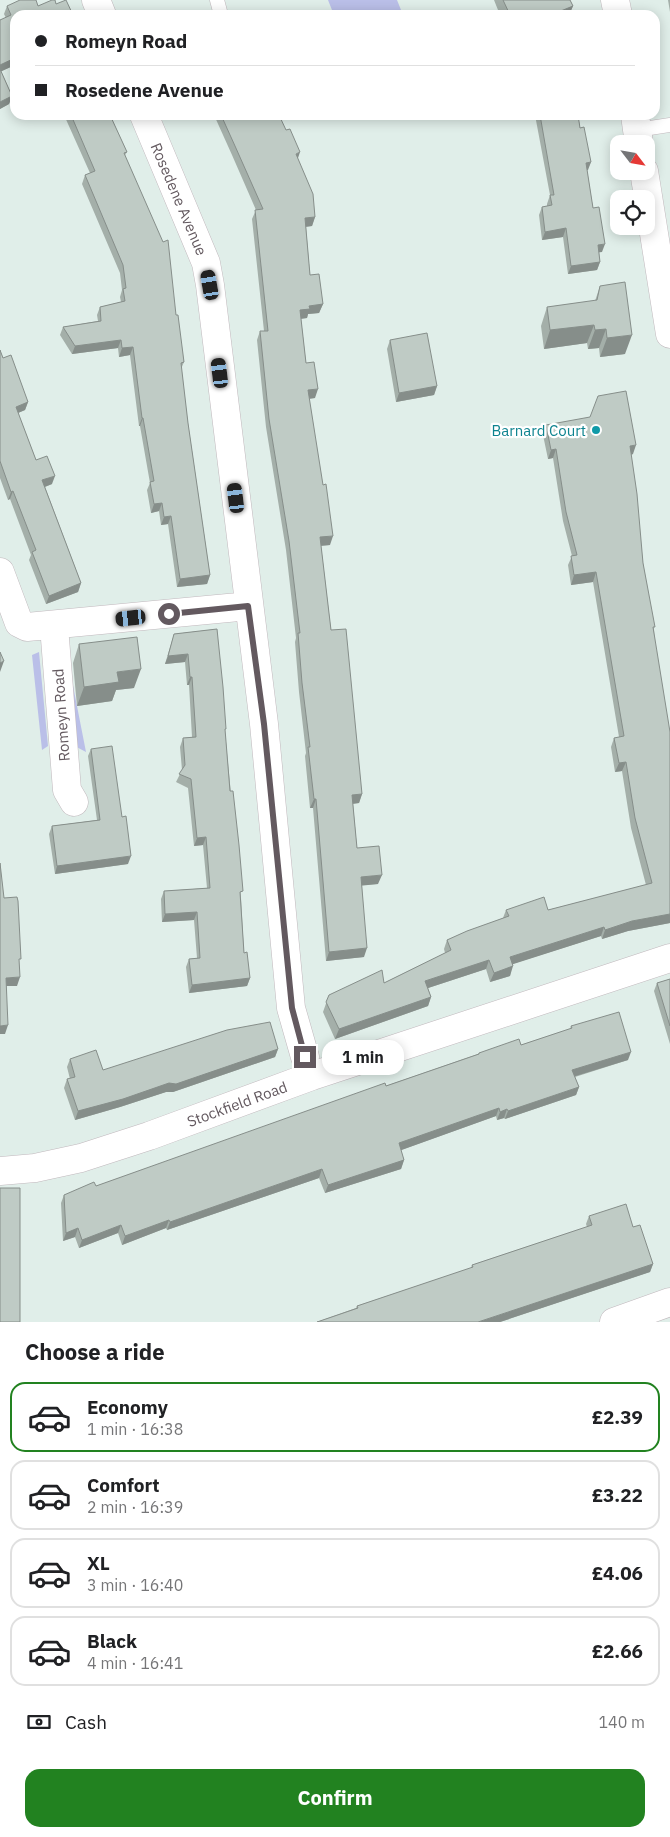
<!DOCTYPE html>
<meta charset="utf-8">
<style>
:root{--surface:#fff;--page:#f6f6f6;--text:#202124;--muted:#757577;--line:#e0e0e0;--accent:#228220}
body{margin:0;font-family:"IBM Plex Sans",sans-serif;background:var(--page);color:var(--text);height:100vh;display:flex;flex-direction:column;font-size:19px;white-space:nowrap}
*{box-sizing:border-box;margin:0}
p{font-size:16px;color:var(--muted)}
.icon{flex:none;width:28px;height:28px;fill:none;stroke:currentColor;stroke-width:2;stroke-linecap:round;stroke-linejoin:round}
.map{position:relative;height:1322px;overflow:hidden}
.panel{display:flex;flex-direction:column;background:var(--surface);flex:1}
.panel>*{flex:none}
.banner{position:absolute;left:10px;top:10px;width:650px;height:110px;border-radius:15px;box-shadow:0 2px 12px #0003;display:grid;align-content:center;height:110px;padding:0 25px;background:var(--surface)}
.needle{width:32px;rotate:121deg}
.tools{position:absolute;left:610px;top:135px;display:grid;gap:10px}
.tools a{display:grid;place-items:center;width:45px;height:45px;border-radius:10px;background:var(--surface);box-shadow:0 2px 12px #0003;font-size:25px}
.end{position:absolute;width:22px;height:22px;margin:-11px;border:6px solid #63595f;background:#fff;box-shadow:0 0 0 2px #fff}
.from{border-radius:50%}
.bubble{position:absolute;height:35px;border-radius:15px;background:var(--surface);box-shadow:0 2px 12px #0003;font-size:16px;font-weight:800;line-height:35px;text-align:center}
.car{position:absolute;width:15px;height:30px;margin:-15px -8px;border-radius:6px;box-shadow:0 0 4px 1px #0007;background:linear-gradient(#222 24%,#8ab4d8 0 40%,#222 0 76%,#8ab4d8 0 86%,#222 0)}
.banner b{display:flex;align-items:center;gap:18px;height:48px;font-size:19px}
.banner b+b{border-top:1px solid var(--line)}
.banner i{width:12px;height:12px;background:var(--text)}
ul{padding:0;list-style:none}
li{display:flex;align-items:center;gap:15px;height:70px;margin:0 10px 8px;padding:0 15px;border:2px solid var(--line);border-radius:15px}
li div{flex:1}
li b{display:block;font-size:19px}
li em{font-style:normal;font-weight:800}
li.on{border-color:var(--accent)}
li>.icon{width:45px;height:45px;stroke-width:1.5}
h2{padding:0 25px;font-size:22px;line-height:60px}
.pay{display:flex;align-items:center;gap:12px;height:55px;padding:0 25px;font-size:19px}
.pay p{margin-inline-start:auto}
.action{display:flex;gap:10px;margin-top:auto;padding:10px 25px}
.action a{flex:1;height:58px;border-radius:15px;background:var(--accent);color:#fff;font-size:20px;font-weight:800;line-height:58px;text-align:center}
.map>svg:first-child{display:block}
</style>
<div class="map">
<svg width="670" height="1322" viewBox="0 0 670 1322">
<rect width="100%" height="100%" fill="#e0eee9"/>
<path fill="#babfe8" d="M328,0H397L403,15H334Z
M66,650L86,752L69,743Z
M39,652L48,746L42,750L32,655Z"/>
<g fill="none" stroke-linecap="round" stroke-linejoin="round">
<g stroke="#c1b8bd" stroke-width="15">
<path id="lane" d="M217,0L221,15
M637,130L670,125"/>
</g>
<g stroke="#c1b8bd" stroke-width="29">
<path id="street" d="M96,0L102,15
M615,0L618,15
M144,115L206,263L210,285L264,724L291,1008L305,1057
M635,115L639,144
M644,171L670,334
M0,572L19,623L27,627L249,606
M54,626L67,790L74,802
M0,1171L35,1168L81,1158L149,1136L312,1076L670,958
M614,1322L670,1302"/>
</g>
<use href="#lane" stroke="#fff" stroke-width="14"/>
<use href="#street" stroke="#fff" stroke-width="28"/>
</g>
<path fill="#a4afa9" d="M494,0H570L573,6L569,15H500Z
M668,0H670V12Z
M56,4L73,15H15V65L1,71L12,96L9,104L0,109V20L6,18L4,14L7,6H38Z
M64,115H110L127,152L125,155L176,315L184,362L181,369L188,423L210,575L207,584L177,587L168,524L161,525L159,511L151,513L147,490L150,483L140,426H139L130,355L119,357L118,348L72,354L60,335L63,327L98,321L97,315L100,307L121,302L120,297L122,290L120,273L82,184L85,175L90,173Z
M214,115H266L298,159L315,217L312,226L306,227L310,275L323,304L319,313L308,314L307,318L301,319L306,363L315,398L309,399L330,545L321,546L331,630L362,794L359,803L353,804L357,848L378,884L362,885L364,957L326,961L313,808H310L305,756L306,753L299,692L295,642L296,638L286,550L266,427L257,340L260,331H264L252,219L256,210L232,155Z
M535,115H578L580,128L591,162L587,170L593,208L602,252H599L600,262L597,270L568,274L563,237L542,240L539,215L542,207L547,206V204L550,195Z
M600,286L625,354L600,357L599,348L588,349L587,343L544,349L541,326L547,307L595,301Z
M390,340L437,386L434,395L396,402L387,349Z
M0,350L3,358L28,402L25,410L18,413L36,460L52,484L45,487L81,583L78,592L46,604L29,560L31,555L10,499L8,500L0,478Z
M546,425L633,454L631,455L643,563L654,630L670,923L628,931L602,939L601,936L512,964L510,976L490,982L486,969L428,988L431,997L428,1006L335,1039L323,1012L329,995L384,983L445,953L444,949L447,940L503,918L506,910H548L646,885L631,828L622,771L615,772L611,747L614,738L619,737L593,582L571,585L568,565L572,556L563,521L553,458L548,459L543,435Z
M217,629L225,732L241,898L244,953L250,978L247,986L189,993L186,967L189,959L197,958L194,920L162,922L161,899L164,891L207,888L203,845L194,846L188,788L176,782L182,770L180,747L183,738L192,737L189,685H187L185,662L165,664L174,634Z
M79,644L134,688L116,690L112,701L77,706L73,663Z
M91,749L122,817L128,864L55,874L49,834L52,826L97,820L88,756Z
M670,979V1044L654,991L657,983Z
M571,1026L628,1060L575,1077L579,1087L576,1095L505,1119L504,1118L497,1120L496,1116L401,1150L404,1160L401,1169L325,1193L319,1178L167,1230L166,1228L122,1245L118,1233L79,1248L75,1237L63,1241L61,1203L64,1195L96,1186L478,1054L479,1053L521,1045L570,1029Z
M278,1049L275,1057L173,1092H166L120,1107L75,1120L64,1088L67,1079H70L67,1067L70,1059L103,1070Z
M589,1216L633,1227L653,1264L650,1272L500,1322H317L356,1308L357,1306L471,1268L472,1265L587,1227L586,1224Z"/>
<path fill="#868e8a" d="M573,6L569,15H551Z
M15,58V65L0,72V65Z
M12,96L9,104L0,109V102Z
M300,152L297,161L296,154Z
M591,162L588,170L583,171L586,163Z
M315,217L312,226L302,227L305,218Z
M566,228L563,237L542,240L545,232Z
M605,244L602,252L594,253L598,245Z
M600,262L597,270L568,274L571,266Z
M323,304L319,313L308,314L307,318L297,319L300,310L309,306Z
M594,325L587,343L544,349L550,330Z
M606,329L599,348L588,349L595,330Z
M632,335L625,354L600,357L607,338Z
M121,340L118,348L72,354L75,346Z
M133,347L130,355L119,357L122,348Z
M437,386L434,395L396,402L399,393Z
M318,389L315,398L305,399L308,390Z
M28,402L25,410L13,415L16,407Z
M142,418H143L140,426H139Z
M636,445L633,454L626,456L630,446Z
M556,449L553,458L548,459L551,450Z
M55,476L52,484L39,489L42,480Z
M13,491L10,499L8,500L11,492Z
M162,503L159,511L151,513L154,504Z
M171,516L168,524L161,525L164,517Z
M333,536L330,545L316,546L320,537Z
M596,572L593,582L571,585L574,575Z
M210,575L207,584L177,587L180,579Z
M81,583L78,592L46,604L49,596Z
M188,654L185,662L165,664L168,656Z
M4,661L0,672V663Z
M141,669L134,688L116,690L112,701L77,706L84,687L117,672Z
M190,677H192L189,685H187Z
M626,762L622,771L615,772L619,763Z
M362,794L359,803L349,804L352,795Z
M314,799H316L313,808H310Z
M206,837L203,845L194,846L197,838Z
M131,856L128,864L55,874L57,866Z
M382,875L378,884L358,886L361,877Z
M197,912L194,920L162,922L165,914Z
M670,914V923L628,931L602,939L605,930L632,921Z
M604,927L601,936L507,966L510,957Z
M367,948L364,957L326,961L329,952Z
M489,960L486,969L422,990L425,981Z
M513,966L510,976L490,982L494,973Z
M20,977L17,986H3L6,978Z
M250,978L247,986L189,993L192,985Z
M431,997L428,1006L335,1039L339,1029Z
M8,1025L5,1034H0V1026Z
M278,1049L275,1057L173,1092H166L120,1107L75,1120L78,1111Z
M631,1052L628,1060L569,1078L572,1070Z
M579,1087L576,1095L505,1119L508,1111Z
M499,1108L496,1116L396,1152L399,1143Z
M507,1109L504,1118L497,1120L500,1112Z
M404,1160L401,1169L325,1193L328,1185Z
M322,1169L319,1178L167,1230L170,1222Z
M169,1220L166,1228L122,1245L125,1236Z
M121,1225L118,1233L79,1248L82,1240Z
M78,1228L75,1237L63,1241L66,1233Z
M653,1264L650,1272L500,1322H478Z"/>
<path fill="#bfcbc5" stroke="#868e8a" d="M20,0H36L38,6L52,0H55L56,4L66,0L73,15H15V58L0,65V20L11,15L7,6Z
M503,0H570L573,6L551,15H510Z
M0,69L12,96L0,102Z
M71,115H110L127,152L124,153L163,242L168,240L176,315H178L184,362L181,363L188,423L210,575L180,579L171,516L164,517L162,503L154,504L150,482L154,481L143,418H142L133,347L122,348L121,340L75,346L63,327L101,321L100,307L125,301L123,289L126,288L123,265L85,175L95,171Z
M221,115H266L267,116L270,115H279L286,130L290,129L300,152L296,154L313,194L315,217L305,218L310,275L319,274L323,304L309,306L310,309L300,310L306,363L314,362L318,389L308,390L323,485L326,484L333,536L320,537L331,630L346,629L362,794L352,795L357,848L379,846L382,875L361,877L367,948L329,952L316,799H314L308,747H310L302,683L298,633H300L289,541L269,419L260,331H268L255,210L263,209L235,146Z
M540,115H578L580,128L584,127L591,162L586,163L593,208L599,207L605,244L598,245L600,262L571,266L566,228L545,232L542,207L552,205L550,195H554Z
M625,282L632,335L607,338L606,329L595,330L594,325L550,330L547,307L597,300L600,286Z
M427,333L437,386L399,393L390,340Z
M0,350L3,358L11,355L28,402L16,407L36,460L47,456L55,476L42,480L81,583L49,596L32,552L36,550L13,491L11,492L0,461Z
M626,391L636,445L630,446L637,494L643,563L655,627H653L670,732V914L632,921L605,930L604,927L510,957L513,966L494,973L489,960L425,981L431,997L339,1029L326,1002L329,995L382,970L384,983L451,950L447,940L467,931L509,916L506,910L544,897L548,910L652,883L635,818L626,762L619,763L614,738L624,736L596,572L574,575L571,556L577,555L566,512L556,449L551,450L546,425L590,417L598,396Z
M217,629L223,687L226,729H225L230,791H233L239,845L243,891L240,892L244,953L247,952L250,978L192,985L189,959L200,958L197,912L165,914L164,891L210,888L206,837L197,838L191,779L179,774L185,765L183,738L196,737L192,677H190L188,654L168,656L174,634Z
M137,637L141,669L117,672L119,682L84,687L79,644Z
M0,652L4,661L0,663Z
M112,746L122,817L126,816L131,856L57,866L52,826L100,820L91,749Z
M0,863L4,898L17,897L18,901L21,959H19L20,977L6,978L8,1025L0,1026Z
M670,979V1026L657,983Z
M619,1012L631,1052L572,1070L579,1087L508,1111L507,1109L500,1112L499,1108L399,1143L404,1160L328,1185L322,1169L170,1222L169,1220L125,1236L121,1225L82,1240L78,1228L66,1233L64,1195L94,1182L96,1186L385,1083L386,1086L479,1054V1053L519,1039L521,1045L572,1028L571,1026Z
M270,1022L278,1049L176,1084L169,1083L123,1099L78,1111L67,1079L75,1077L70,1059L96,1050L103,1070L227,1030Z
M0,1188H20V1322H0Z
M626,1204L633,1227L640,1225L653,1264L478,1322H317L358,1308L357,1306L473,1267L472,1265L592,1225L589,1216Z"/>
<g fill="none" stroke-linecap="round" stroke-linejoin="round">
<path stroke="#63595f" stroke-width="6" d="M169,614L248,606L264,724L292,1008L305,1057"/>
</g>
<circle fill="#0f9aa8" stroke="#fff" stroke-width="2" cx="596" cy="430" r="5"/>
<g text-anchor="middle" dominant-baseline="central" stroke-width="4.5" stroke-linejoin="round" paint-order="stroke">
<g font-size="15" fill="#63595f" stroke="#fff">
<text transform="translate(179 199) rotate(67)">Rosedene Avenue</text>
<text transform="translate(61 715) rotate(-94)">Romeyn Road</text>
<text transform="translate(237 1104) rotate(-20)">Stockfield Road</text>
</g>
<g font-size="15" fill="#0d838f" stroke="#fff" text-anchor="end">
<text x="586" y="430">Barnard Court</text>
</g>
</g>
</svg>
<div class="tools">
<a><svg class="needle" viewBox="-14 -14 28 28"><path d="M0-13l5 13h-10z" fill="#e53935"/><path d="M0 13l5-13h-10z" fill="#757577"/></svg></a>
<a><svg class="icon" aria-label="locate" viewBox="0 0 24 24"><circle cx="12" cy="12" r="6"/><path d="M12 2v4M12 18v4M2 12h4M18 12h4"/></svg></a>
</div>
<i class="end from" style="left:169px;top:614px"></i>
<i class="end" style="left:305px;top:1057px"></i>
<div class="bubble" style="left:322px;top:1040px;width:82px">1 min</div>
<i class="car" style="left:210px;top:285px;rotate:350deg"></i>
<i class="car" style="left:220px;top:373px;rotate:353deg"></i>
<i class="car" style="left:236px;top:498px;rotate:353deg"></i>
<i class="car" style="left:131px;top:618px;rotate:264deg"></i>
<div class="banner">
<b><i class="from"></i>Romeyn Road</b>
<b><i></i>Rosedene Avenue</b>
</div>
</div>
<section class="panel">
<h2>Choose a ride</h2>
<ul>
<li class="on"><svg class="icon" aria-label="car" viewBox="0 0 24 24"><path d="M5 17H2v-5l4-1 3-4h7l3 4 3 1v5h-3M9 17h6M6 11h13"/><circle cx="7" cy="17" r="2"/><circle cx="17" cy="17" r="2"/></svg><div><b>Economy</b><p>1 min · 16:38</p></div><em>£2.39</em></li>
<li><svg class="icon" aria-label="car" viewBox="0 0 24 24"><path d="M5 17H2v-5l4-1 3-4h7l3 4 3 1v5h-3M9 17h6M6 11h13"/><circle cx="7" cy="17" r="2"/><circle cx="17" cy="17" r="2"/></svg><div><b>Comfort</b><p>2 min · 16:39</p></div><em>£3.22</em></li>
<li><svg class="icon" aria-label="car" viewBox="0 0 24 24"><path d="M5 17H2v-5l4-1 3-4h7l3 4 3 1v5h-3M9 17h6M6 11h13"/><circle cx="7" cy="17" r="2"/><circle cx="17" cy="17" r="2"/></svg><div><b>XL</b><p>3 min · 16:40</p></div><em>£4.06</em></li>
<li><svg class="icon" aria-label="car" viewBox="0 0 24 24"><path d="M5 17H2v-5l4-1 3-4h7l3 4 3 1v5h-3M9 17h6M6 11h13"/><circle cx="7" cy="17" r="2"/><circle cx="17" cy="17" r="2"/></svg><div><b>Black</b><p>4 min · 16:41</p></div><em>£2.66</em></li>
</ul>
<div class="pay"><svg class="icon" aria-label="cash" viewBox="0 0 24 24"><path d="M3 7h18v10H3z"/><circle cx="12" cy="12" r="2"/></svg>Cash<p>140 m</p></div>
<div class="action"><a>Confirm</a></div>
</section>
